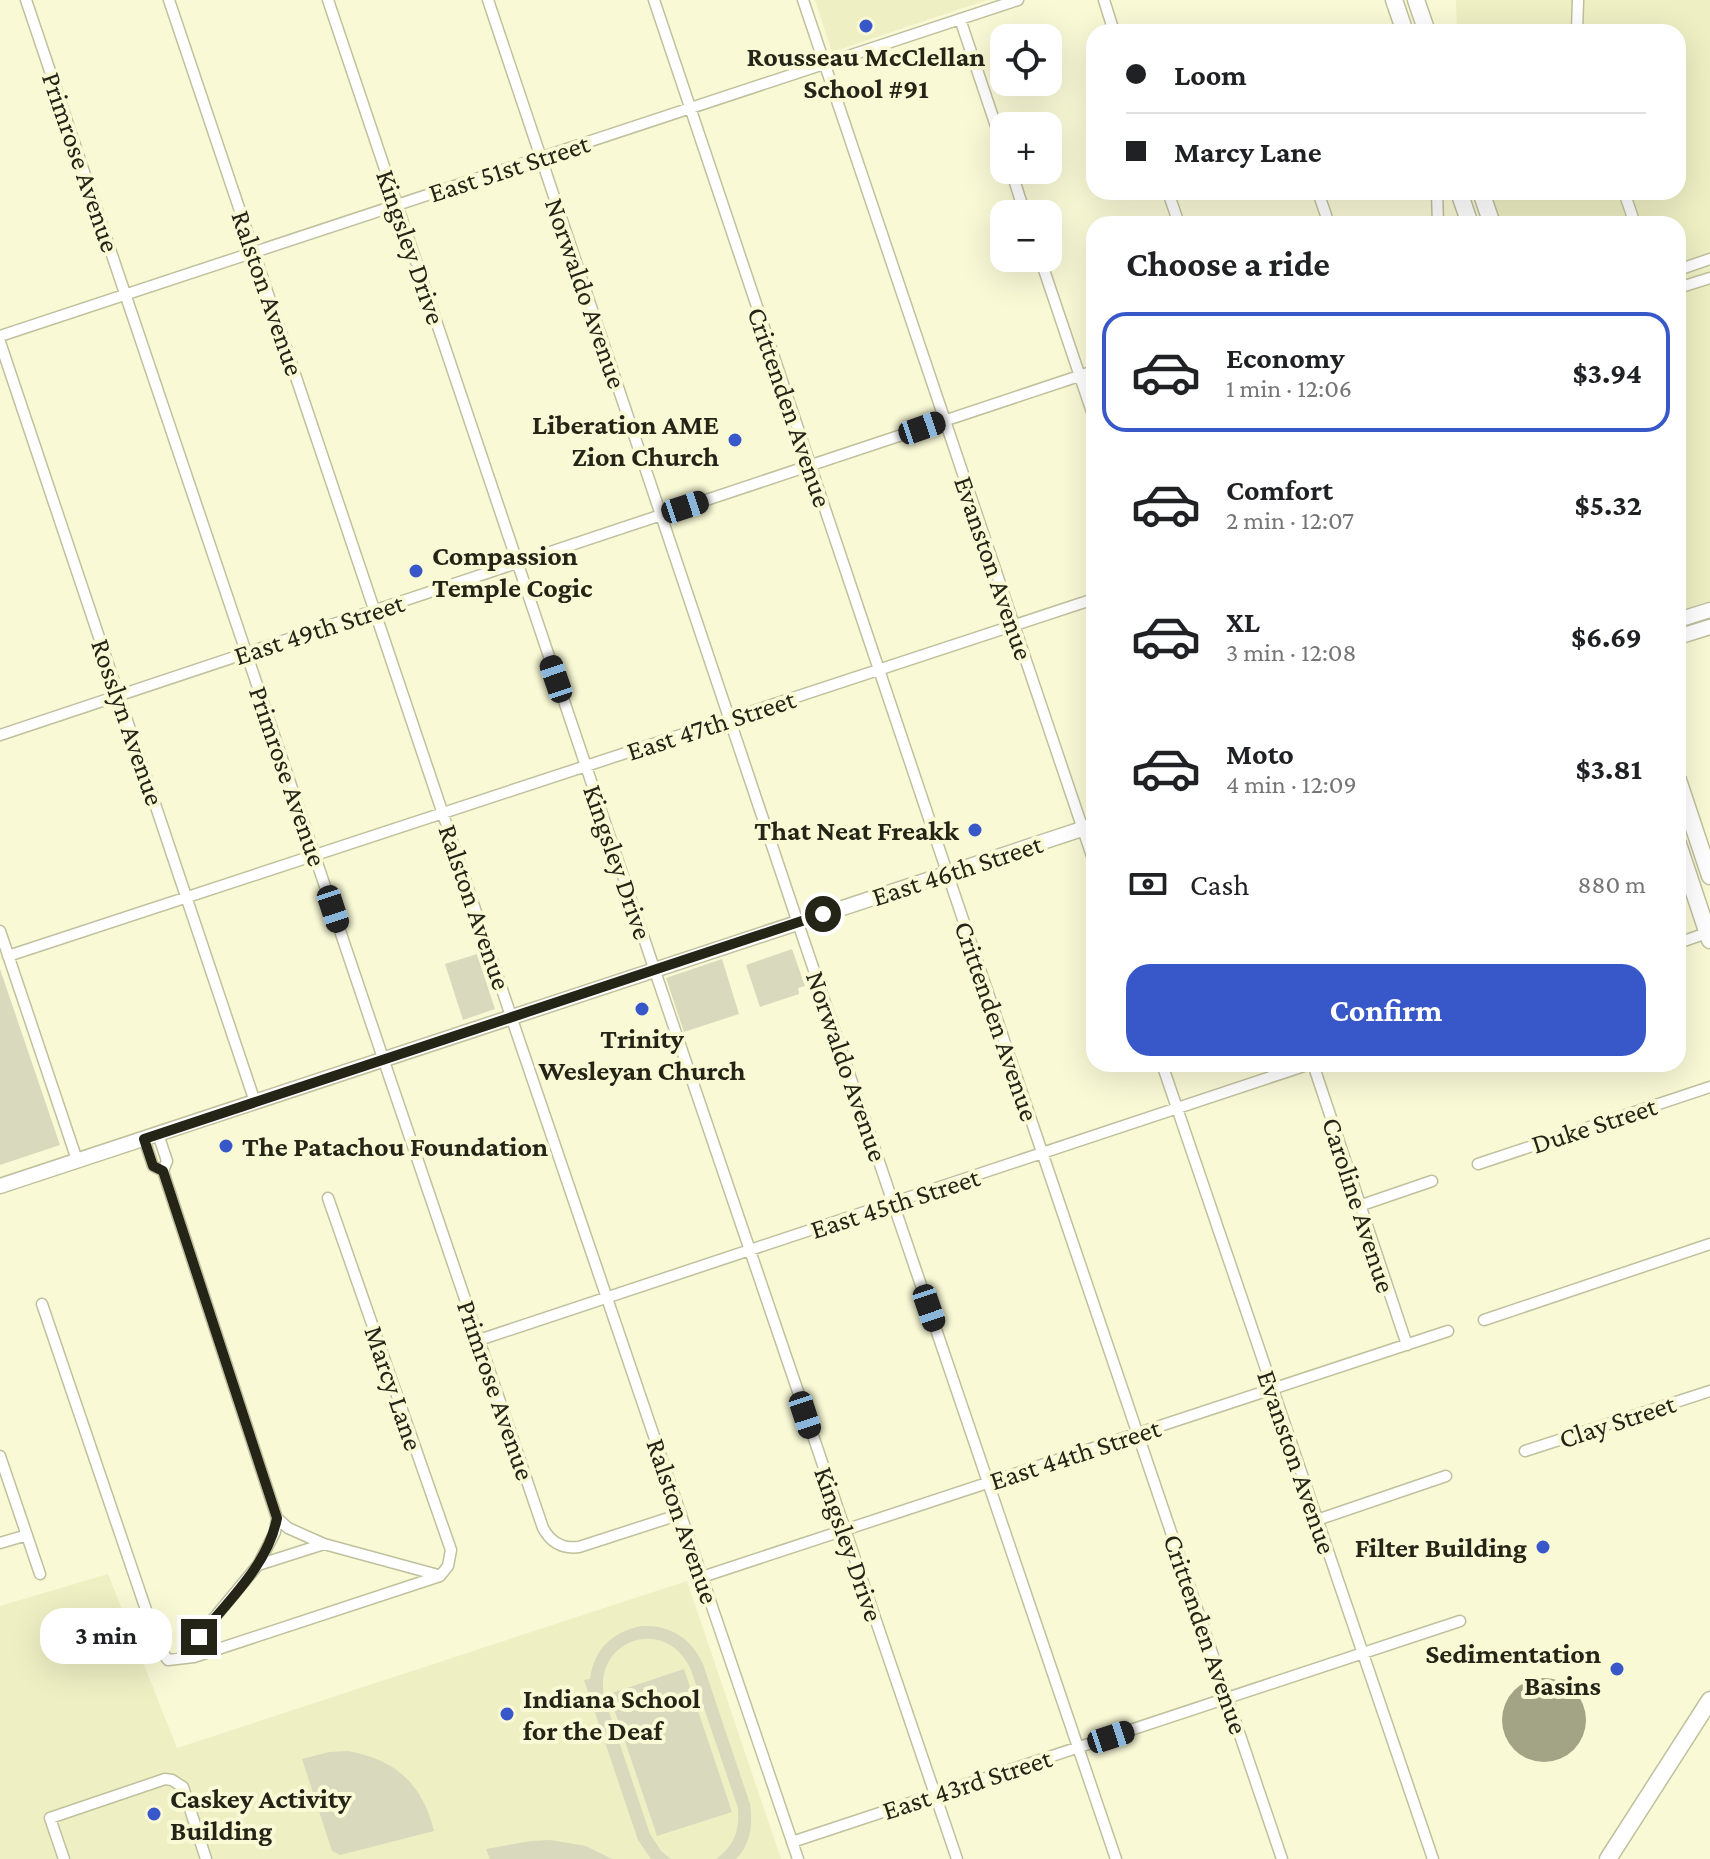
<!DOCTYPE html>
<meta charset="utf-8">
<style>
:root{--surface:#fff;--page:#f2f2f2;--text:#202124;--muted:#757577;--line:#e0e0e0;--accent:#3858c9}
body{margin:0;font-family:"Crimson Pro",serif;background:var(--page);color:var(--text);height:100vh;display:flex;flex-direction:column;font-size:30px;white-space:nowrap}
*{box-sizing:border-box;margin:0}
p{font-size:26px;color:var(--muted)}
.icon{flex:none;width:44px;height:44px;fill:none;stroke:currentColor;stroke-width:2;stroke-linecap:round;stroke-linejoin:round}
.map{position:relative;flex:1;overflow:hidden}
.side{position:absolute;left:1086px;top:216px;width:600px;height:856px;display:flex;flex-direction:column;background:var(--surface);border-radius:24px;box-shadow:0 8px 32px #0002}
.side>*{flex:none}
.hud{position:absolute;left:1086px;top:24px;width:600px;height:176px;border-radius:24px;box-shadow:0 8px 32px #0002;display:grid;align-content:center;height:176px;padding:0 40px;background:var(--surface)}
.tools{position:absolute;left:990px;top:24px;display:grid;gap:16px}
.tools a{display:grid;place-items:center;width:72px;height:72px;border-radius:16px;background:var(--surface);box-shadow:0 8px 32px #0002;font-size:40px}
.end{position:absolute;width:36px;height:36px;margin:-18px;border:10px solid #242417;background:#fff;box-shadow:0 0 0 4px #fff}
.from{border-radius:50%}
.bubble{position:absolute;height:56px;border-radius:24px;background:var(--surface);box-shadow:0 8px 32px #0002;font-size:26px;font-weight:700;line-height:56px;text-align:center}
.car{position:absolute;width:24px;height:48px;margin:-24px -12px;border-radius:10px;box-shadow:0 0 6px 2px #0007;background:linear-gradient(#222 24%,#8ab4d8 0 40%,#222 0 76%,#8ab4d8 0 86%,#222 0)}
.hud b{display:flex;align-items:center;gap:28px;height:76px;font-size:30px}
.hud b+b{border-top:2px solid var(--line)}
.hud i{width:20px;height:20px;background:var(--text)}
ul{padding:0;list-style:none}
li{display:flex;align-items:center;gap:24px;height:120px;margin:0 16px 12px;padding:0 24px;border:4px solid transparent;border-radius:24px}
li div{flex:1}
li b{display:block;font-size:30px}
li em{font-style:normal;font-weight:700}
li.active{border-color:var(--accent)}
li>.icon{width:72px;height:72px;stroke-width:1.5}
h2{padding:0 40px;font-size:36px;line-height:96px}
.pay{display:flex;align-items:center;gap:20px;height:88px;padding:0 40px;font-size:30px}
.pay p{margin-inline-start:auto}
.button{display:flex;gap:16px;margin-top:auto;padding:16px 40px}
.button a{flex:1;height:92px;border-radius:24px;background:var(--accent);color:#fff;font-size:32px;font-weight:700;line-height:92px;text-align:center}
.map>svg:first-child{display:block}
</style>
<div class="map">
<svg width="1710" height="1859" viewBox="0 0 1710 1859">
<rect width="100%" height="100%" fill="#f9f9d6"/>
<path fill="#eeefc3" d="M815,0H987L832,52Z
M1456,0H1710V606L1678,617V224H1500L1489,192H1678V32H1457Z
M108,1574L177,1748L687,1581L781,1859H0V1606Z"/>
<path fill="#d9d9be" d="M792,949L805,986L798,988L799,994L760,1007L746,965Z
M477,954L495,1009L463,1020L445,964Z
M722,959L739,1014L684,1032L666,978Z
M0,969L60,1145L0,1165Z
M642,1626C671,1625 691,1638 703,1664L750,1804C753,1824 751,1844 736,1859H716C734,1847 740,1830 738,1808L691,1670C667,1615 593,1638 604,1697L650,1834L661,1851L671,1859H651L638,1840L584,1680L590,1679C594,1649 613,1631 642,1626Z
M684,1669L732,1812L657,1836L609,1694Z
M348,1751C396,1760 422,1783 434,1831L340,1855L332,1851L302,1759L329,1752Z
M550,1840L586,1846L612,1859H490L486,1849L531,1841Z"/>
<path fill="#a3a485" d="M1502 1720a42 42 0 1 1 84 0a42 42 0 1 1-84 0Z"/>
<g fill="none" stroke-linecap="round" stroke-linejoin="round">
<g stroke="#c0c09e" stroke-width="13">
<path id="street" d="M26,0L387,1070L543,1528C551,1543 563,1549 579,1547L681,1514
M169,0L515,1028L798,1859
M328,0L658,980L957,1859
M488,0L802,935L1116,1859
M654,0L951,884L1282,1859
M803,0L1094,862
M1104,0L1114,32
M960,19L1004,150
M1577,32L1578,0
M1011,170L1025,214
M1168,192L1179,224
M1318,192L1329,224
M1437,192L1438,224
M1624,192L1635,224
M1040,258L1094,418
M1678,270L1710,259
M1678,288L1710,278
M0,336L1018,0
M0,342L255,1102
M0,735L1094,371
M0,931L77,1160
M1678,943L1710,932
M8,956L1094,599
M1162,1064L1433,1859
M1313,1064L1407,1345
M144,1139L153,1166L163,1171L167,1161L158,1134
M1478,1164L1710,1087
M163,1171L277,1518
M1359,1206L1432,1181
M42,1304L159,1648L168,1660L194,1657L440,1576L448,1566L451,1550L328,1198
M1484,1320L1710,1244
M479,1340L1310,1064
M1525,1451L1710,1391
M0,1456L40,1574
M277,1518L288,1528L324,1544L258,1565L275,1532Z
M1317,1520L1446,1476
M0,1543L27,1535
M324,1544L438,1575
M702,1577L1448,1331
M181,1658L258,1565
M792,1842L1460,1621
M64,1859L50,1818L165,1779L172,1780L183,1787L206,1859"/>
</g>
<g stroke="#c0c09e" stroke-width="17">
<path id="secondary" d="M1678,620L1710,610
M1678,637L1710,627
M0,1186L1094,825"/>
</g>
<g stroke="#c0c09e" stroke-width="19">
<path id="primary" d="M1394,0L1405,32
M1416,0L1427,32
M1459,192L1470,224
M1481,192L1492,224
M1678,780L1710,876
M1678,844L1710,940
M1608,1859L1710,1700"/>
</g>
<use href="#street" stroke="#fff" stroke-width="10"/>
<use href="#secondary" stroke="#fff" stroke-width="14"/>
<use href="#primary" stroke="#fff" stroke-width="16"/>
</g>
<g fill="none" stroke-linecap="round" stroke-linejoin="round">
<path stroke="#242417" stroke-width="10" d="M199,1637C228,1601 268,1565 277,1518L163,1171L153,1166L144,1139L823,914"/>
</g>
<g fill="#3858c9" stroke="#f9f9d6" stroke-width="3">
<circle cx="866" cy="26" r="8"/>
<circle cx="735" cy="440" r="8"/>
<circle cx="416" cy="571" r="8"/>
<circle cx="975" cy="830" r="8"/>
<circle cx="642" cy="1009" r="8"/>
<circle cx="226" cy="1146" r="8"/>
<circle cx="1543" cy="1547" r="8"/>
<circle cx="1617" cy="1669" r="8"/>
<circle cx="507" cy="1714" r="8"/>
<circle cx="154" cy="1814" r="8"/>
</g>
<g text-anchor="middle" dominant-baseline="central" stroke-width="8" stroke-linejoin="round" paint-order="stroke">
<g font-size="28" font-weight="bold" fill="#242417" stroke="#f9f9d6" text-anchor="end">
<text x="866" y="56" text-anchor="middle">Rousseau McClellan<tspan x="866" dy="32">School #91</tspan></text>
<text x="719" y="424">Liberation AME<tspan x="719" dy="32">Zion Church</tspan></text>
<text x="432" y="555" text-anchor="start">Compassion<tspan x="432" dy="32">Temple Cogic</tspan></text>
<text x="959" y="830">That Neat Freakk</text>
<text x="642" y="1038" text-anchor="middle">Trinity<tspan x="642" dy="32">Wesleyan Church</tspan></text>
<text x="242" y="1146" text-anchor="start">The Patachou Foundation</text>
<text x="1527" y="1547">Filter Building</text>
<text x="1601" y="1653">Sedimentation<tspan x="1601" dy="32">Basins</tspan></text>
<text x="523" y="1698" text-anchor="start">Indiana School<tspan x="523" dy="32">for the Deaf</tspan></text>
<text x="170" y="1798" text-anchor="start">Caskey Activity<tspan x="170" dy="32">Building</tspan></text>
</g>
<g font-size="28" fill="#242417" stroke="#f9f9d6">
<text transform="translate(81 162) rotate(71)">Primrose Avenue</text>
<text transform="translate(509 168) rotate(-18)">East 51st Street</text>
<text transform="translate(411 247) rotate(71)">Kingsley Drive</text>
<text transform="translate(268 293) rotate(71)">Ralston Avenue</text>
<text transform="translate(586 293) rotate(71)">Norwaldo Avenue</text>
<text transform="translate(790 407) rotate(71)">Crittenden Avenue</text>
<text transform="translate(994 568) rotate(71)">Evanston Avenue</text>
<text transform="translate(319 629) rotate(-18)">East 49th Street</text>
<text transform="translate(128 722) rotate(71)">Rosslyn Avenue</text>
<text transform="translate(711 725) rotate(-18)">East 47th Street</text>
<text transform="translate(288 776) rotate(71)">Primrose Avenue</text>
<text transform="translate(618 862) rotate(71)">Kingsley Drive</text>
<text transform="translate(957 870) rotate(-18)">East 46th Street</text>
<text transform="translate(475 907) rotate(71)">Ralston Avenue</text>
<text transform="translate(997 1021) rotate(71)">Crittenden Avenue</text>
<text transform="translate(847 1066) rotate(71)">Norwaldo Avenue</text>
<text transform="translate(1594 1125) rotate(-18)">Duke Street</text>
<text transform="translate(895 1203) rotate(-18)">East 45th Street</text>
<text transform="translate(1359 1205) rotate(72)">Caroline Avenue</text>
<text transform="translate(394 1388) rotate(71)">Marcy Lane</text>
<text transform="translate(496 1390) rotate(71)">Primrose Avenue</text>
<text transform="translate(1617 1421) rotate(-18)">Clay Street</text>
<text transform="translate(1075 1454) rotate(-18)">East 44th Street</text>
<text transform="translate(1297 1462) rotate(71)">Evanston Avenue</text>
<text transform="translate(683 1521) rotate(71)">Ralston Avenue</text>
<text transform="translate(849 1544) rotate(71)">Kingsley Drive</text>
<text transform="translate(1206 1634) rotate(71)">Crittenden Avenue</text>
<text transform="translate(967 1784) rotate(-18)">East 43rd Street</text>
</g>
</g>
</svg>
<div class="tools">
<a><svg class="icon" aria-label="locate" viewBox="0 0 24 24"><circle cx="12" cy="12" r="6"/><path d="M12 2v4M12 18v4M2 12h4M18 12h4"/></svg></a>
<a>+</a>
<a>−</a>
</div>
<i class="end from" style="left:823px;top:914px"></i>
<i class="end" style="left:199px;top:1637px"></i>
<div class="bubble" style="left:40px;top:1608px;width:132px">3 min</div>
<i class="car" style="left:922px;top:428px;rotate:71deg"></i>
<i class="car" style="left:685px;top:507px;rotate:72deg"></i>
<i class="car" style="left:556px;top:679px;rotate:341deg"></i>
<i class="car" style="left:333px;top:909px;rotate:162deg"></i>
<i class="car" style="left:929px;top:1308px;rotate:161deg"></i>
<i class="car" style="left:805px;top:1415px;rotate:162deg"></i>
<i class="car" style="left:1111px;top:1737px;rotate:72deg"></i>
<div class="hud">
<b><i class="from"></i>Loom</b>
<b><i></i>Marcy Lane</b>
</div>
<section class="side">
<h2>Choose a ride</h2>
<ul>
<li class="active"><svg class="icon" aria-label="car" viewBox="0 0 24 24"><path d="M5 17H2v-5l4-1 3-4h7l3 4 3 1v5h-3M9 17h6M6 11h13"/><circle cx="7" cy="17" r="2"/><circle cx="17" cy="17" r="2"/></svg><div><b>Economy</b><p>1 min · 12:06</p></div><em>$3.94</em></li>
<li><svg class="icon" aria-label="car" viewBox="0 0 24 24"><path d="M5 17H2v-5l4-1 3-4h7l3 4 3 1v5h-3M9 17h6M6 11h13"/><circle cx="7" cy="17" r="2"/><circle cx="17" cy="17" r="2"/></svg><div><b>Comfort</b><p>2 min · 12:07</p></div><em>$5.32</em></li>
<li><svg class="icon" aria-label="car" viewBox="0 0 24 24"><path d="M5 17H2v-5l4-1 3-4h7l3 4 3 1v5h-3M9 17h6M6 11h13"/><circle cx="7" cy="17" r="2"/><circle cx="17" cy="17" r="2"/></svg><div><b>XL</b><p>3 min · 12:08</p></div><em>$6.69</em></li>
<li><svg class="icon" aria-label="car" viewBox="0 0 24 24"><path d="M5 17H2v-5l4-1 3-4h7l3 4 3 1v5h-3M9 17h6M6 11h13"/><circle cx="7" cy="17" r="2"/><circle cx="17" cy="17" r="2"/></svg><div><b>Moto</b><p>4 min · 12:09</p></div><em>$3.81</em></li>
</ul>
<div class="pay"><svg class="icon" aria-label="cash" viewBox="0 0 24 24"><path d="M3 7h18v10H3z"/><circle cx="12" cy="12" r="2"/></svg>Cash<p>880 m</p></div>
<div class="button"><a>Confirm</a></div>
</section>
</div>
